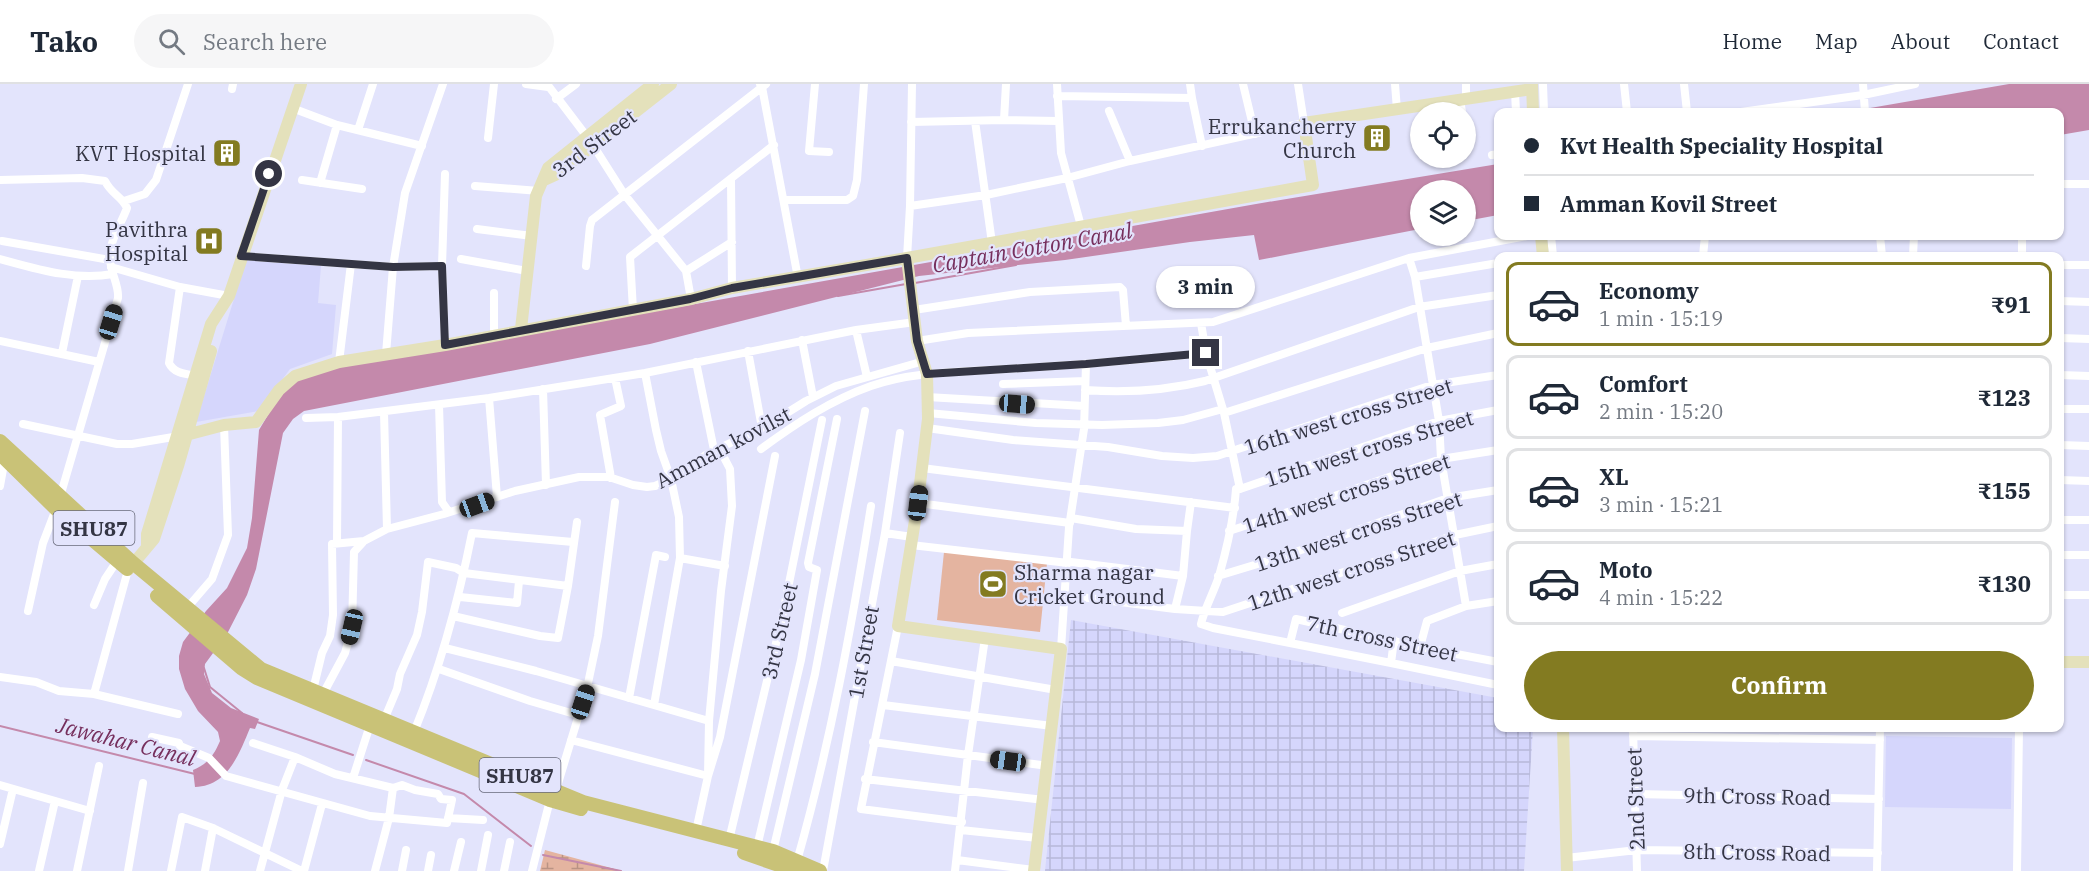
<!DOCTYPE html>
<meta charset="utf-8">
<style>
:root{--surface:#fff;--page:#f6f6f7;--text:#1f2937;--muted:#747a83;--line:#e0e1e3;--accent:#837b21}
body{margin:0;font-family:"IBM Plex Serif",serif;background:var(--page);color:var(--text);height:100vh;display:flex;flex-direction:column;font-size:22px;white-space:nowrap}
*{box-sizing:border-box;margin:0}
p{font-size:20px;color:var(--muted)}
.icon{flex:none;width:33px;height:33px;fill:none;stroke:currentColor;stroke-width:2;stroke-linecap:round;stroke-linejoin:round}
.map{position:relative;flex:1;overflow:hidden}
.panel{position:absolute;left:1494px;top:168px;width:570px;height:480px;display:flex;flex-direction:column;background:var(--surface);border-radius:12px;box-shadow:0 2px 4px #0004}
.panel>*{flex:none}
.hud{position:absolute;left:1494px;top:24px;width:570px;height:132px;border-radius:12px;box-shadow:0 2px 4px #0004;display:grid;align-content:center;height:132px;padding:0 30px;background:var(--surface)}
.fabs{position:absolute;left:1410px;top:18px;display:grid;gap:12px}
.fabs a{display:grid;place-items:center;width:66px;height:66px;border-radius:50%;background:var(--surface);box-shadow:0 2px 4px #0004;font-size:30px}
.end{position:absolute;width:27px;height:27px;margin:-14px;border:8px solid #343544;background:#fff;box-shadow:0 0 0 3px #fff}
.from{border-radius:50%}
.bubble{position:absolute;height:42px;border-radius:21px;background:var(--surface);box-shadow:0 2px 4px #0004;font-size:20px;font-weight:800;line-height:42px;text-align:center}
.car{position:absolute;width:18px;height:36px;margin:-18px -9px;border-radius:8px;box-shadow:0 0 4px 2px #0007;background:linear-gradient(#222 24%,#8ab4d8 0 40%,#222 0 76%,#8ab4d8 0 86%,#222 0)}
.hud b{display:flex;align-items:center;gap:21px;height:57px;font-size:22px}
.hud b+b{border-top:2px solid var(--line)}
.hud i{width:15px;height:15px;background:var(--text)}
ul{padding:10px 0 0;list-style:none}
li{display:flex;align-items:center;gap:18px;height:84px;margin:0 12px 9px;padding:0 18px;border:3px solid var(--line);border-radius:12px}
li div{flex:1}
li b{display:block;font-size:22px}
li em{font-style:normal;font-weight:800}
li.selected{border-color:var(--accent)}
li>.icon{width:54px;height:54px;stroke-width:1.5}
.button{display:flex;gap:12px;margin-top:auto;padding:12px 30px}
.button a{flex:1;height:69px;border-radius:36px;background:var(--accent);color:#fff;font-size:24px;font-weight:800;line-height:69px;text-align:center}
header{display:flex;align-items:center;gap:36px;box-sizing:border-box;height:84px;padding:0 30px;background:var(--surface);border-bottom:2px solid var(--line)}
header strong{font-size:28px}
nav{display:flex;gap:33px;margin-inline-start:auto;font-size:21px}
.search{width:420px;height:54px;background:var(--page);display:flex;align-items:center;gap:15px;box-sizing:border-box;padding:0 21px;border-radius:33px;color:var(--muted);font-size:22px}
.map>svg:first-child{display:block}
</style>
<header>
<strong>Tako</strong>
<div class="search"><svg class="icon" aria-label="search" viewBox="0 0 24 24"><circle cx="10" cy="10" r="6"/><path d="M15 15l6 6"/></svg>Search here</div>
<nav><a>Home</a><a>Map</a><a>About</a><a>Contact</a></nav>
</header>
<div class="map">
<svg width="2089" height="787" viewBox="0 0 2089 787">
<defs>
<pattern id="industrial-grid" width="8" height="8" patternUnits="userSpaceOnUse" patternTransform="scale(1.5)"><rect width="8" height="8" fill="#d5d6fc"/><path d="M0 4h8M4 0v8" fill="none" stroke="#b7b8d9"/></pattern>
<pattern id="wetland-marsh" width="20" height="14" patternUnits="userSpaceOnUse" patternTransform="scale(1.5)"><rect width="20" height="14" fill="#e4b4a0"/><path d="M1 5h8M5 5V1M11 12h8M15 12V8" fill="none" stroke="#ba9384"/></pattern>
</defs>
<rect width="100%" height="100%" fill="#e3e4fc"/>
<path fill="#d5d6fc" d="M246,176L321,182L318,219L336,221L332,270L290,285L259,327L196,338Z
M1886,652L2012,654L2011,725L1885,723Z"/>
<path fill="url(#industrial-grid)" d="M1071,536L1498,614V644H1533L1524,787H1045Z"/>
<path fill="url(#wetland-marsh)" d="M545,766L622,787H540Z"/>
<path fill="#e4b4a0" d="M944,468L1047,479L1040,548L937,536Z"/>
<path fill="#c489ab" d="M2009,0H2089V46L2060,51V28H1847Z
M1498,80V131L1466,137V106H1420V145L1259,176L1254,151L1190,158L1065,176L919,192L650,260L304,327L293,335L283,349L256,485L247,511L227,550L205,580L204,590L212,609L231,624L259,635L255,645L250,644C239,670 228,702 195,703L193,686C208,680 214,671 220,657L218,648L198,627L185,605L179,585V572L183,558L206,527L227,504L247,464L252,434L259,346L278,314L292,300L314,288L1256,120Z"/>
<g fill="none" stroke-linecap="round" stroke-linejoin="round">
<path stroke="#c489ab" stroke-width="2" d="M915,199L1016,181
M838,212L906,200
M204,584L210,603L242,629
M257,638L353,671
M0,642L195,690
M366,676L464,710L531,762
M543,771L621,787"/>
<path stroke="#fff" stroke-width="8" d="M526,0L548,3
M547,0L591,58L624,110L686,187L691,215
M760,0L762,3L798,194
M815,0L809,67L829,68
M1057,0L1061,69L1081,142
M1190,0L1192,14
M1243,0L1255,50
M1395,0L1397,26
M1466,0V15
M1543,0L1544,28
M1624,0L1627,28
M1684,0L1687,28
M1863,0L1865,28
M232,5L233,0
M1515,8L1516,28
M1057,12L1192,14L1202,62
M556,15L576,0
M1460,16L1462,28
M292,24L337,41L422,62
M1109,27L1130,77
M1741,28L1863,11L1915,0
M1004,36L1006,0
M975,37L992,159
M911,38L1004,36L1058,37
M358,46L373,0
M488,54L494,0
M1466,62V68
M1492,71L1498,70
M445,90L442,182L445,261
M0,96L82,94L105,97C112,111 121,111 127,124C120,143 106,161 111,182C113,193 119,203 118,214L60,413
M302,96L362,105
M731,96L732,204
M320,99L337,41
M2060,100H2089
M475,102L539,107
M784,116H847L853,112L857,96L864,0
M124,117L145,110L156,96L188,0
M910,122L986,111L1067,94L1130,77L1304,39L1298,0
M477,145L532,152
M1551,152L1553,172
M1880,152L1882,172
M2022,152V172
M2,157L110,176
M241,172L393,183L442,182
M1703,172L1705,152
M1913,172L1914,152
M907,174L910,122L912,0
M1409,174L1415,193L1439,337L1441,375L1466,522
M0,175C37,185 75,197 113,190
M461,175L527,187
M2060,181H2089
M586,182L590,142L592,136L766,0
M111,183L180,203L229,212
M686,187L732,158
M1415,193L1498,179
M180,203L169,279C174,290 187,290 198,292
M2060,217L2089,218
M633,226L630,173L774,61
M914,226L1030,208L1120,203L1123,206L1126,242
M1201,239L1206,269L1224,329L1240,405H1236C1234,433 1227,464 1219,492C1214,508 1205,523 1201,540L1213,544L1290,559L1296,535L1420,563L1498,578
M856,246L867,293
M494,251V209
M2060,254L2089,255
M802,256L813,313
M0,257L99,278
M917,257L968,249L1213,238L1409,174L1527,152
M748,267L762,344
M62,269L78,192
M386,270L393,183L405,109L443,0
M339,278L351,180
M696,278L714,366
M645,289L656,346L661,367L671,395L679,433L680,474L654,621
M2060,291L2089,292
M1003,300L1085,297
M543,305L546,401
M1085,306C1127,309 1164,307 1205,297L1419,223L1498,211
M927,313L1084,322
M489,314L497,413
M439,321L442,418L449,428
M2060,325H2089
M384,328L387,445
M928,329L1036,339L1102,341L1158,339L1183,336L1223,325
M1224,329L1427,264L1498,249
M306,334L338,333L489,314L645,289L856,246L915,238
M23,340L117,360H132L179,352
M927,344L1013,356L1108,363L1162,372L1193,374L1217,372L1432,301L1498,291
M2060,361L2089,362
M761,365C795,340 831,316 871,302C913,287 962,288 1006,285C1073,281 1140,276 1206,269
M922,384L1235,424
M611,394L600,331L621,322L615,294
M2060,396L2089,397
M0,402L5,374
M1240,405L1439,337L1498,326
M918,419L1070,439
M1071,434L1136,445L1187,447L1183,492
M2060,436H2089
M1187,447L1191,418
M1229,447L1294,426L1441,375L1498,366
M885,449L912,453
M337,459L338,333
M911,461L1068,479L1071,478L1183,492L1175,525
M2060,471H2089
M680,474L725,482
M1218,492L1287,471L1448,414L1498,406
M1065,511L1175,525L1223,528L1455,451L1498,442
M2060,511H2089
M460,513L517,519L519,497
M94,521L105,495L117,477
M187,524L212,495L228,451L224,341
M28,527L43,459L56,425
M1342,529L1460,487L1498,480
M453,532L540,552L558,554L568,502L577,438
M898,542L861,725L962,738
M1394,556L1391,579L1498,601
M1290,559L1391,579
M1420,563L1427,537L1466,522L1498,517
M445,564L536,587L709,637
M1061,565L1069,443L1084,345L1086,280
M891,577L1056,606
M439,585L530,617L578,631
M0,593L36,598L59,607L94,610L178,630
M313,606L322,569L330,552L333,531L332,460L364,457
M94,610L128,486
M323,610L345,569L352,543L354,468L364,457L387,445L444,430L515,407L579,393H609L633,401L647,403L655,402L671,395L707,370L766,342L806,317L836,302L924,277
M629,614L656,471L665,473
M883,621L1052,642
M384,636L397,605L400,590L417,551L422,528L428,478L456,484L464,489L568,502
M1633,644L1637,787
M414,648C441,582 458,519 472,449L573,458
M1633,652L1880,656
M152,653L179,659L180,662L209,674L226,692L370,732L447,739L452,716L441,715L438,710L415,706L402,701L393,704L335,690L295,673L253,659
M571,656L708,692L720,653L775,372
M873,658L1048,682
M353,694L370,641
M865,695L1044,716
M0,701L90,727
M1635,710L1879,715
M448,734L483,736
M961,746L1038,754
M696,747L708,692L709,637L721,507L732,422L730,385L719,364
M729,756L782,534L822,336
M0,760L13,705
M757,763L801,576L817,486L809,483L808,479L837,335
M773,767L815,590L865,327
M1566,774L1637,766L1878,769
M957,776L1034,786
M797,777C830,661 852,541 871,422
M39,787L55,717
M77,787L99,682
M128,787L143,699
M171,787L182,733L213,744L302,787
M205,787L213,744
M260,787L282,706L295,673
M304,787L322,720
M375,787L389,734L393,704
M402,787L406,766
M428,787L431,771
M454,787L461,758
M481,787L488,751
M504,787L510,758
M532,787L550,716L556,706L587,604L598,552L615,418
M823,787L885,449L900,349
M955,787L968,671L985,554
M1877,787L1880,644
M2017,787L2019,644"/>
<path stroke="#e4e1bb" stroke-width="12" d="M1532,0L1533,28
M544,96L555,91L671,0
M1541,152L1543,172
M907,174L917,257L927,290L928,335L917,424L898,542L1061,565L1034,787
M521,245L536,112L548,84L653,0
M186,351L224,341L256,338L279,306L295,292L339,278L445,261L691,215L732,204L907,174L1313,101L1304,39L1532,5
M147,461V450L211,240L229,212L301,0
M128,486L154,455L178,382L211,267
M2060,578H2089
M1563,644L1567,787"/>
<path stroke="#c9c277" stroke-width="14" d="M0,357L133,479L261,585L583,718L773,767L820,787
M0,370L56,425L127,485
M157,512L241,584L257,594L550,716L581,725
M744,769L796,787"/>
</g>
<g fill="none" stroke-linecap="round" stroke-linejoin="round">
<path stroke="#343544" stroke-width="8" d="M269,90L241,172L393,183L442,182L445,261L690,215L732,204L907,174L917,257L927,290L1086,280L1206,269"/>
</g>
<defs>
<g id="building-square" transform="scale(1.5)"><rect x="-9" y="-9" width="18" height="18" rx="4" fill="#837b21" stroke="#e3e4fc"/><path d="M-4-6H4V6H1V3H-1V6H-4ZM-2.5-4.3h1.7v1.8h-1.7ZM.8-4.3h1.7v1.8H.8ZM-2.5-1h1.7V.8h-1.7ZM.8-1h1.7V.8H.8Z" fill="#fff"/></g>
<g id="hospital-square" transform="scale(1.5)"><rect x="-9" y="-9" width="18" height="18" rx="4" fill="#837b21" stroke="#e3e4fc"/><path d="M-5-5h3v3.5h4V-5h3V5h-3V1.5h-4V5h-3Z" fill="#fff"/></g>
<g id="stadium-square" transform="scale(1.5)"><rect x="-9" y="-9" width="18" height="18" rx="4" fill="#837b21" stroke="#e3e4fc"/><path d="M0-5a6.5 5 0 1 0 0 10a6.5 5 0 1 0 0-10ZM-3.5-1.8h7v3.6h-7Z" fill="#fff"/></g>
</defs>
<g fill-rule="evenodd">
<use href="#building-square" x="1377" y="54"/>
<use href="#building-square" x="227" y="69"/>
<use href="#hospital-square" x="209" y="157"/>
<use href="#stadium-square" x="993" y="500"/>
</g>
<g text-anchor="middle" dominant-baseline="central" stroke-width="4.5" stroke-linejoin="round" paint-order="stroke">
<g fill="#e3e4fc" stroke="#686a7b" stroke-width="1.5">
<rect x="53.5" y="427" width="81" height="34" rx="4.5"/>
<rect x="479.5" y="674" width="81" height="34" rx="4.5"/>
</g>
<g font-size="20" font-weight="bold" fill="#343544">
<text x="94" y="444">SHU87</text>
<text x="520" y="691">SHU87</text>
</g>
<g font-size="21" fill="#343544" stroke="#e3e4fc" text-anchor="end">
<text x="1356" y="42">Errukancherry<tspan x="1356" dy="24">Church</tspan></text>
<text x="206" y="69">KVT Hospital</text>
<text x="188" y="145">Pavithra<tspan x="188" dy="24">Hospital</tspan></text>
<text x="1014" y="488" text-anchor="start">Sharma nagar<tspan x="1014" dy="24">Cricket Ground</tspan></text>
</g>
<g font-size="21" fill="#343544" stroke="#e3e4fc">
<text transform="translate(594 59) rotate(-37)">3rd Street</text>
<text transform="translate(1348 332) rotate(-17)">16th west cross Street</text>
<text transform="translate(723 363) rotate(-28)">Amman kovilst</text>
<text transform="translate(1369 364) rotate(-17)">15th west cross Street</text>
<text transform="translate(1346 409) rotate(-18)">14th west cross Street</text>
<text transform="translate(1358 447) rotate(-18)">13th west cross Street</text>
<text transform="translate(1351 486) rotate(-18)">12th west cross Street</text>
<text transform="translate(779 547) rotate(-77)">3rd Street</text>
<text transform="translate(1382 554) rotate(12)">7th cross Street</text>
<text transform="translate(863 568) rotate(-80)">1st Street</text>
<text transform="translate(1757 712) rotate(1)">9th Cross Road</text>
<text transform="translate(1635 715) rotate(-92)">2nd Street</text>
<text transform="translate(1757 768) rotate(1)">8th Cross Road</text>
</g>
<g font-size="22" font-style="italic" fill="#762f5d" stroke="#e3e4fc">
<text transform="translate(1032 163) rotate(-10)">Captain Cotton Canal</text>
<text transform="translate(126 657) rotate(14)">Jawahar Canal</text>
</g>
</g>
</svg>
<div class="fabs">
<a><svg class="icon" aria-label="locate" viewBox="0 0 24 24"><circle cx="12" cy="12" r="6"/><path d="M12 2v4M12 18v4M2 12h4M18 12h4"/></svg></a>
<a><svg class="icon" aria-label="layers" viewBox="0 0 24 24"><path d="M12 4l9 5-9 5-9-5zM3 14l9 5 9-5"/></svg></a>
</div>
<i class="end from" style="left:269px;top:90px"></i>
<i class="end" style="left:1206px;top:269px"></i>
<div class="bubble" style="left:1156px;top:182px;width:99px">3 min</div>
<i class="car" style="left:111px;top:238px;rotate:17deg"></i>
<i class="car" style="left:1017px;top:320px;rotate:94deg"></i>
<i class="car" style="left:918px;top:419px;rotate:7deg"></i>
<i class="car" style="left:477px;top:421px;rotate:70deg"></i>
<i class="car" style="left:352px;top:543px;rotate:193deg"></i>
<i class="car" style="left:583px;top:618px;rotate:18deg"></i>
<i class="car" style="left:1008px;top:677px;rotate:278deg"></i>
<div class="hud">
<b><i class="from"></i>Kvt Health Speciality Hospital</b>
<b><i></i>Amman Kovil Street</b>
</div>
<section class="panel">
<ul>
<li class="selected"><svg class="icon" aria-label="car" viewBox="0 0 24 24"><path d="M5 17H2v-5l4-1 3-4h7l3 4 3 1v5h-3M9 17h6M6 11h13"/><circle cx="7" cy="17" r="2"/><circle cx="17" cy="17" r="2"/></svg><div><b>Economy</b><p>1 min · 15:19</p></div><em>₹91</em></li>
<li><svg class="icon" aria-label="car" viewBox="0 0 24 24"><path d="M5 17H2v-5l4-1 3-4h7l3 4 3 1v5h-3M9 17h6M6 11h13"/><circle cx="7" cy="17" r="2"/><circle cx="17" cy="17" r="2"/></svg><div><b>Comfort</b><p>2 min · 15:20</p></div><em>₹123</em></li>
<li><svg class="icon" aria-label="car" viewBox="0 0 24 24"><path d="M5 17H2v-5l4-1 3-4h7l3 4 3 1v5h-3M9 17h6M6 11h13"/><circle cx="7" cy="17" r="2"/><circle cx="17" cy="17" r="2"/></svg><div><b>XL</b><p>3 min · 15:21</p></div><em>₹155</em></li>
<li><svg class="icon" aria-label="car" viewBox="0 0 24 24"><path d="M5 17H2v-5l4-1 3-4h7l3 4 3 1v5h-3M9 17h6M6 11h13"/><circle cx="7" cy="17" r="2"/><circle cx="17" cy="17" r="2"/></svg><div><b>Moto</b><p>4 min · 15:22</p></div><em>₹130</em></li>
</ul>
<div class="button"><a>Confirm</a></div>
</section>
</div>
